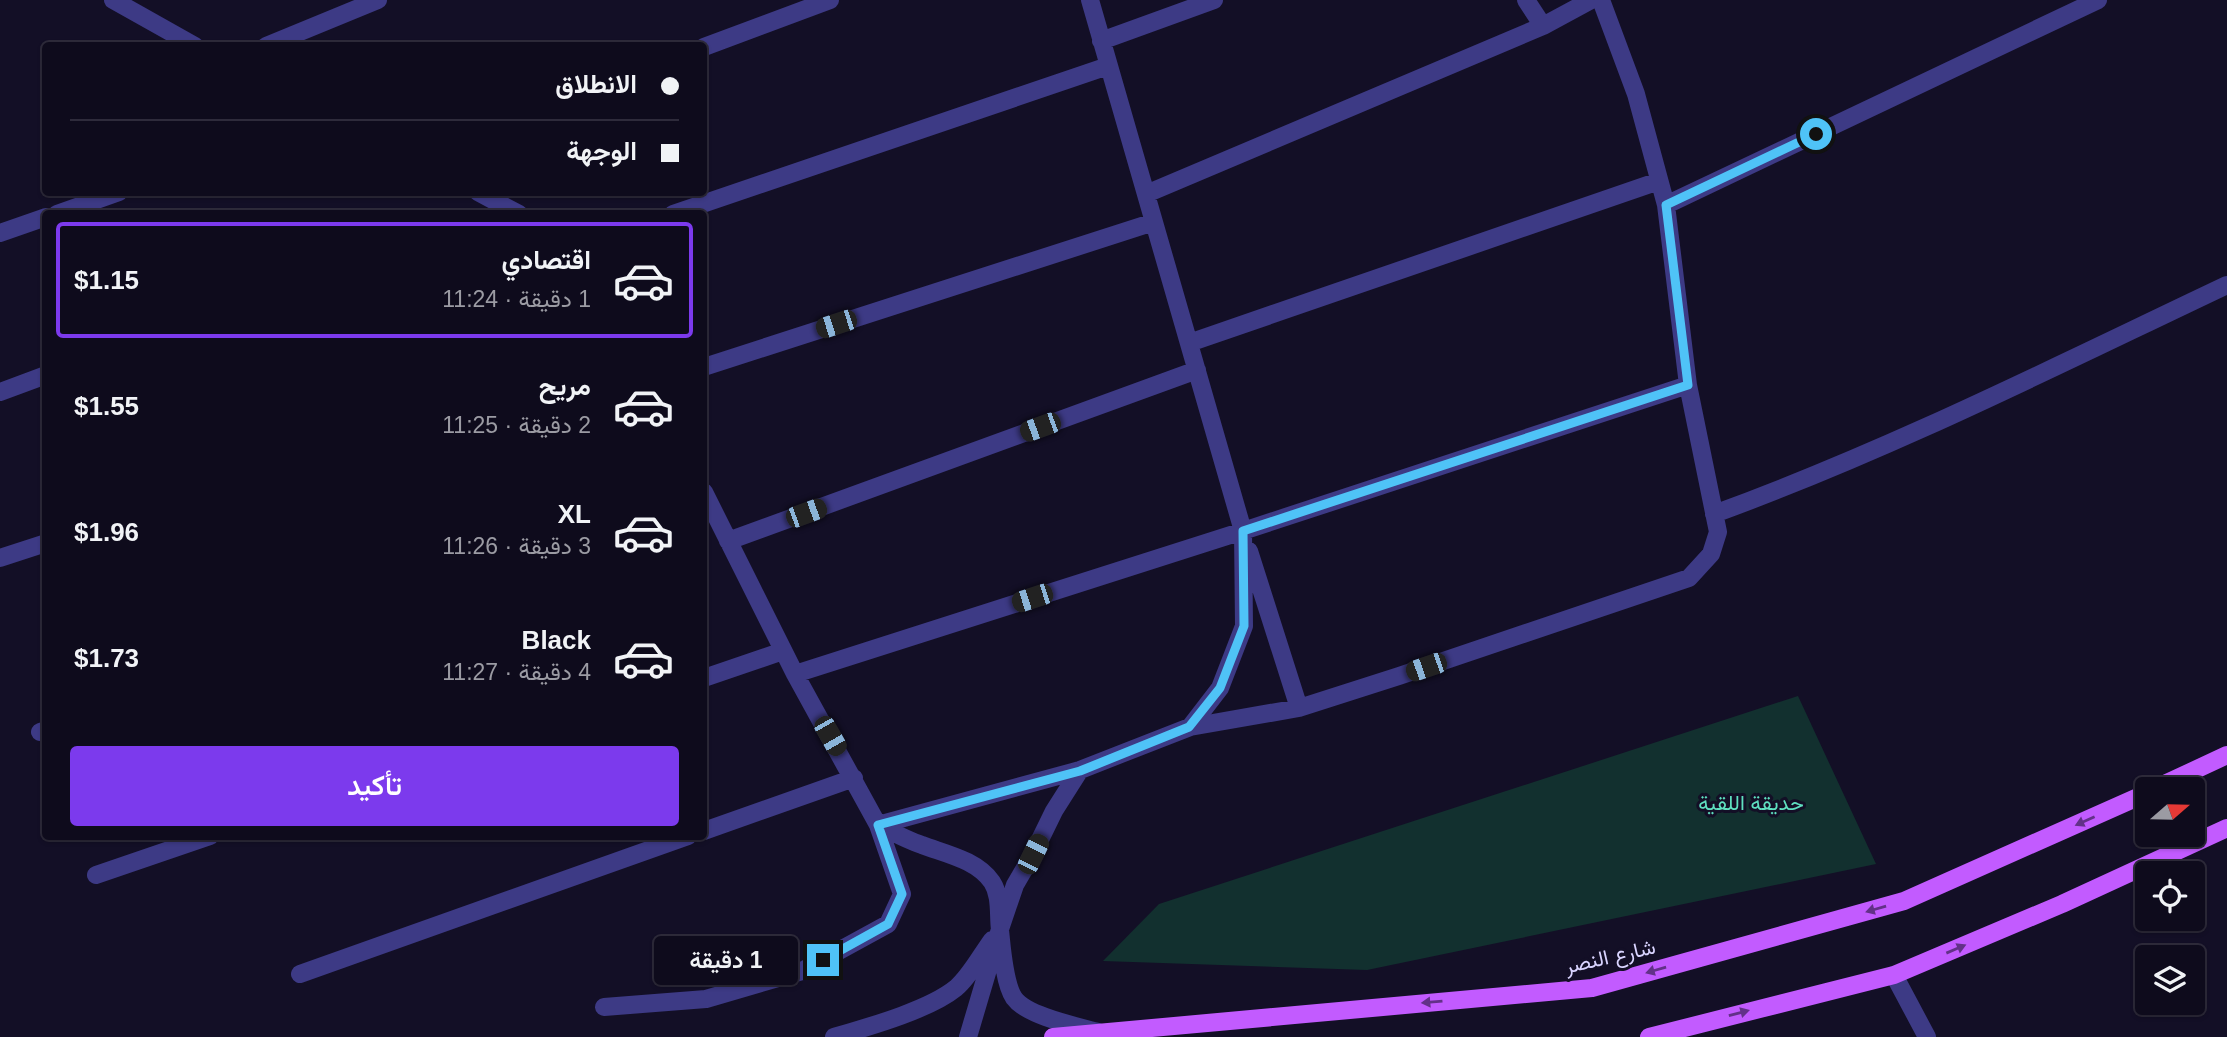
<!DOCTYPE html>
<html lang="ar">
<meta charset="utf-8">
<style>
:root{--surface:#0e0b1c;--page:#1c1929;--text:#f1f3f6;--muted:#9b9ba3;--line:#2e2b3b;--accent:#7c3aed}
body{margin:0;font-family:Arial,Vazirmatn,sans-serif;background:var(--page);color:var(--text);direction:rtl;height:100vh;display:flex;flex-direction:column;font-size:26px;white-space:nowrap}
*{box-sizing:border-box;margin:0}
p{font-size:23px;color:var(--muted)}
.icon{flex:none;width:38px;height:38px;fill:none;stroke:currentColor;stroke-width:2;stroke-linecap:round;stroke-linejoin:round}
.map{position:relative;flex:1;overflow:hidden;direction:ltr}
.side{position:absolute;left:42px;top:210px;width:665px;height:630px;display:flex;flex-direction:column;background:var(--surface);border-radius:7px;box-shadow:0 2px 5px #0004,0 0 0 2px var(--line);direction:rtl}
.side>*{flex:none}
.banner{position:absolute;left:42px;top:42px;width:665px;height:154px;border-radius:7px;box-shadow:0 2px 5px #0004,0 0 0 2px var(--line);direction:rtl;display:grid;align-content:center;height:154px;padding:0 28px;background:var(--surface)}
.needle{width:46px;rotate:70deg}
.fabs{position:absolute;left:2135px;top:777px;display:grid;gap:14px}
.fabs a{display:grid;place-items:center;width:70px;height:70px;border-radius:7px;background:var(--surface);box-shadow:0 2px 5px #0004,0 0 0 2px var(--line);font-size:35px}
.end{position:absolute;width:32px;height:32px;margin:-16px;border:9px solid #4fc3f7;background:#111;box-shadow:0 0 0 4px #111}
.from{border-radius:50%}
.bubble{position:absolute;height:49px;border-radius:7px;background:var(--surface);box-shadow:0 2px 5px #0004,0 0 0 2px var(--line);font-size:23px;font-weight:600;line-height:49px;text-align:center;direction:rtl}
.car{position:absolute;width:21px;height:42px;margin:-21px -10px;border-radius:9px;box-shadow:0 0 5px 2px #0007;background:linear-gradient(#222 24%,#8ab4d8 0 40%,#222 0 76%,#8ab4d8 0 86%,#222 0)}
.banner b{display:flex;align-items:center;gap:24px;height:66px;font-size:26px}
.banner b+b{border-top:2px solid var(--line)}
.banner i{width:18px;height:18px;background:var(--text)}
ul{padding:12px 0 0;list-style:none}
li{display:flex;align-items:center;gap:21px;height:116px;margin:0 14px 10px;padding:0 14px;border:4px solid transparent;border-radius:7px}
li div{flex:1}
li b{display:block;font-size:26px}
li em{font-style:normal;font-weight:600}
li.active{border-color:var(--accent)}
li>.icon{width:63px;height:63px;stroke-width:1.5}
.button{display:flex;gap:14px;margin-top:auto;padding:14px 28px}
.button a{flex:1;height:80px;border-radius:7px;background:var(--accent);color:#fff;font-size:28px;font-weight:600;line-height:80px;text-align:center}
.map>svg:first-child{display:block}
</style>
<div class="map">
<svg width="2227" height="1037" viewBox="0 0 2227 1037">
<rect width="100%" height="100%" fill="#130f26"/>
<path fill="#12302f" d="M1798,696L1876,864L1367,970L1103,961L1159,904Z"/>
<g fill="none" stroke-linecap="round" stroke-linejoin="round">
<path stroke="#3d3a85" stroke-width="18" d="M113,0L195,46
M1090,0L1243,531L1244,626L1220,688L1190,727
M1526,0L1543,26
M1101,41L1214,0
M266,46L378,0
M704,47L830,0
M478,192L519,214
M1146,194L1543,26L1591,0
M1666,205L2098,0
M57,214L119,192
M673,214L1108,66
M0,233L46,217
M1189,343L1659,181
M704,367L1154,222
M0,392L46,375
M704,492L795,674L878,825L1080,770L1190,727L1299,708L1399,676L1689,578L1711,554L1718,532L1688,385L1666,205L1636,94L1601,0
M1714,514C1890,450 2058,365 2227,285
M728,541L1197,370
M1249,551L1299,708
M0,558L46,543
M795,674L1243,531L1688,385
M704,678L783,651
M40,732L46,730
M878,825C892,832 907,840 922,845C946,854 977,860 992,882C1001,896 998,914 1000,930C1002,948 1004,983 1014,998C1027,1016 1076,1026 1098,1032
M704,831L854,778
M96,875L210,836
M300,974L688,836
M1894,975L1927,1037
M604,1007L706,999L802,971L888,924L902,894L878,825
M834,1037C868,1027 929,1010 956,988C970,976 981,955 992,940
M968,1037L1000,929L1015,885L1033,854L1054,811L1080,770"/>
<path stroke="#c25bff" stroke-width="18" d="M2154,789L2227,755
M1053,1037L1592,988L1904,901L2147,793
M1649,1037L1894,975L2062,904L2227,828"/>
</g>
<defs><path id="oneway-solid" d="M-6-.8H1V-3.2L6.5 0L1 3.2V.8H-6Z" transform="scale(1.75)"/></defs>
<g fill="#623188">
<use href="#oneway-solid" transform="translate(2085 821) rotate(156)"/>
<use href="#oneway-solid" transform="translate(1876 909) rotate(164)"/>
<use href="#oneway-solid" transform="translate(1956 949) rotate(-23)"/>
<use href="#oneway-solid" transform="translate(1656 970) rotate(164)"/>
<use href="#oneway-solid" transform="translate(1432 1002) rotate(175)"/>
<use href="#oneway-solid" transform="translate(1739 1013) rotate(-15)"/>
</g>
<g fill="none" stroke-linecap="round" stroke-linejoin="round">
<path stroke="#4fc3f7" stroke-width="9" d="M823,960L888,924L902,894L878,825L1080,771L1189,727L1220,688L1244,626L1243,531L1688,385L1666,205L1816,134"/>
</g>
<g text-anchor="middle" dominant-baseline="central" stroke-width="6" stroke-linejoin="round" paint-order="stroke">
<g font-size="21" fill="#5fe0c0" stroke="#130f26">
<text x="1751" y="802">حديقة اللقية</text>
</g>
<g font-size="21" fill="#d9d4ff" stroke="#130f26">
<text transform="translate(1610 956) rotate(-13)">شارع النصر</text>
</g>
</g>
</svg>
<div class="fabs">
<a><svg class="needle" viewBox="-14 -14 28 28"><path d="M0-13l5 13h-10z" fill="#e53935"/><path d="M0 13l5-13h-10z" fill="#9b9ba3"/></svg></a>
<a><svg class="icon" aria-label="locate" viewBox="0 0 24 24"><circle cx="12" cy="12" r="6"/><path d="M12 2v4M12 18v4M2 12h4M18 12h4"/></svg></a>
<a><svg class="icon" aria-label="layers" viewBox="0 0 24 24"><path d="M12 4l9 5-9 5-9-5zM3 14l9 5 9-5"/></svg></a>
</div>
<i class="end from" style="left:1816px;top:134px"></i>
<i class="end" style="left:823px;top:960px"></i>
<div class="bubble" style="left:654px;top:936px;width:144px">1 دقيقة</div>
<i class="car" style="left:836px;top:324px;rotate:252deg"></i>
<i class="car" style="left:1040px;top:427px;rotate:250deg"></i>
<i class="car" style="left:806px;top:513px;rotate:70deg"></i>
<i class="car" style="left:1032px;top:598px;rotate:252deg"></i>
<i class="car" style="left:1426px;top:667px;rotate:251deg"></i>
<i class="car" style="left:830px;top:736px;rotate:150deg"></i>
<i class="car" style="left:1033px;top:854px;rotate:26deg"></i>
<div class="banner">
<b><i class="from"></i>الانطلاق</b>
<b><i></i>الوجهة</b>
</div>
<section class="side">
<ul>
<li class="active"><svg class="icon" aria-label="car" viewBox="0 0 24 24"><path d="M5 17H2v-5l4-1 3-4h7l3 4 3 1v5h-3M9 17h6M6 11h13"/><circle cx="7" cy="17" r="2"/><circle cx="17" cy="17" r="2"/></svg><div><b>اقتصادي</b><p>1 دقيقة · 11:24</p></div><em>$1.15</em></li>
<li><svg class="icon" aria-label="car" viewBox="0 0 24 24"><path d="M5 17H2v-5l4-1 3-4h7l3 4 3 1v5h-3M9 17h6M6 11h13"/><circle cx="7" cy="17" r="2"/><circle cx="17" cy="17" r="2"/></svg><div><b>مريح</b><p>2 دقيقة · 11:25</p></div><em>$1.55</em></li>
<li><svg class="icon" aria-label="car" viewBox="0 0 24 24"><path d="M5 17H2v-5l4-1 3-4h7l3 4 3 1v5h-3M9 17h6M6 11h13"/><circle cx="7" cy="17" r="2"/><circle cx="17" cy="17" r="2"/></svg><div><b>XL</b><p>3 دقيقة · 11:26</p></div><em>$1.96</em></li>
<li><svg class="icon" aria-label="car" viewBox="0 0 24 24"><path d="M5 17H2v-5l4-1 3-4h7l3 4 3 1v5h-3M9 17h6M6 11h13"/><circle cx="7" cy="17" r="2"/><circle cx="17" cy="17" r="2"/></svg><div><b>Black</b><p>4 دقيقة · 11:27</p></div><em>$1.73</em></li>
</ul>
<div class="button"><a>تأكيد</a></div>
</section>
</div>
